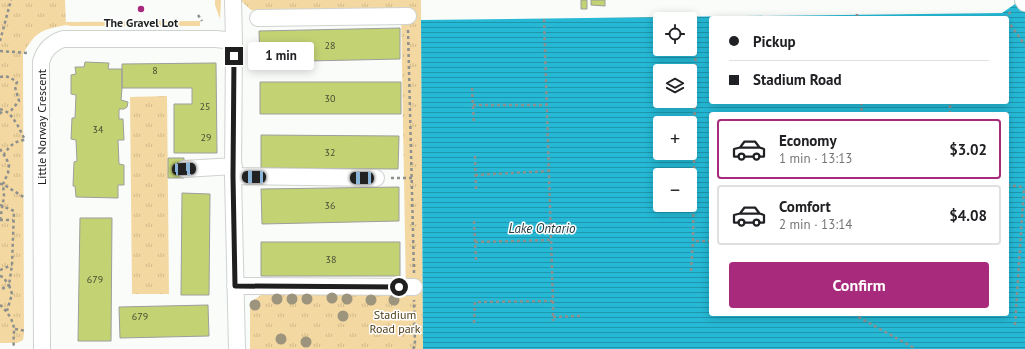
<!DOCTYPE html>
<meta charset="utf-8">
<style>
:root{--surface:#fff;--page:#f2f2f2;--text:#202124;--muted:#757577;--line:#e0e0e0;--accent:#a72a7c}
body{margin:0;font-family:"PT Sans",sans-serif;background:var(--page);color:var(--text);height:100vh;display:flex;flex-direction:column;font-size:15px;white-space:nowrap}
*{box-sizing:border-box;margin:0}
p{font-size:13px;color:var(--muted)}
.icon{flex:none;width:22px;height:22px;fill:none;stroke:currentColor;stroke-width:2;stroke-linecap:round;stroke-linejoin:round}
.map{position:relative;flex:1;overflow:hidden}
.details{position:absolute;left:709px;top:112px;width:300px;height:204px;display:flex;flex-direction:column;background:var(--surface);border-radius:4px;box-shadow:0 2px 10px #0003}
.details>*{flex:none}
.guide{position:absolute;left:709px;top:16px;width:300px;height:88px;border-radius:4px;box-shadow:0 2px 10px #0003;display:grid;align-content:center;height:88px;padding:0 20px;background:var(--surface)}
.controls{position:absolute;left:653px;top:12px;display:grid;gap:8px}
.controls a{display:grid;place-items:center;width:44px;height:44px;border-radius:4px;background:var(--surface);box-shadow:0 2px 10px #0003;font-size:20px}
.end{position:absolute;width:18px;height:18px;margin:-9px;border:5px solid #1e1f1e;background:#fff;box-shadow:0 0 0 2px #fff}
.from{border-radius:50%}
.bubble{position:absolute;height:28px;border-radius:4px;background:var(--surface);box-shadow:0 2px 10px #0003;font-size:13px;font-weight:800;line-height:28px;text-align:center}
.car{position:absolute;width:12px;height:24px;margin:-12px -6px;border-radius:5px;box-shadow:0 0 3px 1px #0007;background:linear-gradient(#222 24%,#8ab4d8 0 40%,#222 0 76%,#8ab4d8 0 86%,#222 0)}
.guide b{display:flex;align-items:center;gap:14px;height:38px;font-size:15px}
.guide b+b{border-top:1px solid var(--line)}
.guide i{width:10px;height:10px;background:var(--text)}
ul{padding:7px 0 0;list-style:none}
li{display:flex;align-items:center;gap:12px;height:60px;margin:0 8px 6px;padding:0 12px;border:2px solid var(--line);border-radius:4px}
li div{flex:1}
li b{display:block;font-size:15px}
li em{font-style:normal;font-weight:800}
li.current{border-color:var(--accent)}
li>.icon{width:36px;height:36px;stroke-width:1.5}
.action{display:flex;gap:8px;margin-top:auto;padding:8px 20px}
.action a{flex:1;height:46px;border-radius:4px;background:var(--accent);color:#fff;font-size:16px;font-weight:800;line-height:46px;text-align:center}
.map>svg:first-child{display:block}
</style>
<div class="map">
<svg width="1025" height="349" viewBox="0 0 1025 349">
<defs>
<pattern id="park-tufts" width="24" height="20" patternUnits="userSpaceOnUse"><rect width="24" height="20" fill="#f4d8a1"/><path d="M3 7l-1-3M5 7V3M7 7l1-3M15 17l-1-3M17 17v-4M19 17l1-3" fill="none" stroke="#d1b98a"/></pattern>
<pattern id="water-rules" width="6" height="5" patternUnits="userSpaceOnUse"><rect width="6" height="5" fill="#25b9d6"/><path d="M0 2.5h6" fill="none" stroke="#1f96ad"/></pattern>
</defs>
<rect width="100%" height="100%" fill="#f9fcf9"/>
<path fill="#f4d8a1" d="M215,0H221L220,19L215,5Z
M200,21V26H71L66,25L65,22Z"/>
<path fill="url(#park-tufts)" d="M0,0H65L66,25C41,30 36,31 23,54L24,334L23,340L17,343H0Z
M240,0H421L423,349H250V305L251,302L261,295L406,293L401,10L262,12L251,10Z
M167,96L169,294H132L130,97Z"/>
<path fill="url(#water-rules)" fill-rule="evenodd" d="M1014,0H1025V349H423L421,20L1002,13L1015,4ZM711,18H1007V102H711ZM660,19H690V49H660ZM660,71H690V101H660ZM711,114H1007V314H711ZM660,123H690V153H660ZM660,175H690V205H660Z"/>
<path fill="#c3d374" stroke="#9e9e9b" d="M581,0H587V9H581Z
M591,0H605V6L591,5Z
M400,28V59L260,62L259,31Z
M85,62L109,63L108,69H122V88L121,100L128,102L127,107L124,109H119V119H123L124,140H118L119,164L124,165V185H118V198L76,197L75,186H73L74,162L77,161L76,140L71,139L72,118H75L76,95L71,94V75L76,74L75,67H84Z
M216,63L217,153H174V104H192V88H122V64Z
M260,82H401V114H260Z
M261,135L399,136L398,169L261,168Z
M168,158H184V178H168Z
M399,187V221L262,224L261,189Z
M182,193L210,194L209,295H181Z
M80,218H112L111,341H78Z
M261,242H400V276H261Z
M208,305L209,336L120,338L119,307Z"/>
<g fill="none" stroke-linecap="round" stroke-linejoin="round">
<g stroke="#cfd3d0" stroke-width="18">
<path id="minor" d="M233,0L234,41L233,176L237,349
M1023,0L1025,3
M258,18L408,16
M184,169L234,166
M233,176L376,178
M235,286L414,287
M42,349L41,62C44,50 51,43 63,39H216L234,41"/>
</g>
<path stroke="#8e908e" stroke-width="2.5" stroke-dasharray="3 3" stroke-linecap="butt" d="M857,14V18
M198,15L202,21
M696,16L693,241H711
M1006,18L1005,17L1012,11
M1007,20L1025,45
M408,30L414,273
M0,41L11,0
M0,51L28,53
M0,77C7,75 11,78 17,82L15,87L19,101L9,113
M472,88L474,124
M861,102L862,114
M473,105H547
M0,109L9,113L17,124L25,140C14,141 10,146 4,154
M0,114L2,111
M950,114V103
M0,149L6,158L9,165L8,173L3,184L4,196L0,221
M475,156L476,191
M475,175L549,171
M391,178H412
M0,184H3L25,198
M1007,185L1024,187
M0,205L14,211L12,265L9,285L12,294L7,311
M0,220H13
M474,221L476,261
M475,242L551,240
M0,270L12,265
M691,271L693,241
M0,276L3,277L9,285L0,290
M553,301V321
M0,305C7,311 14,321 14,330C14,336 13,341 14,347
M853,314L916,349
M553,317L581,316
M474,323L475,302L553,301L544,18
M1015,325L1024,187
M15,329L26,331
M413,349L415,346L414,300"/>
<use href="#minor" stroke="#fff" stroke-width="16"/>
</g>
<g fill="#9c947d">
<circle cx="332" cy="298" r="5.5"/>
<circle cx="277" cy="299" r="5.5"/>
<circle cx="292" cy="299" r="5.5"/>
<circle cx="307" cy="299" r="5.5"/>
<circle cx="347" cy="299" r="5.5"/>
<circle cx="371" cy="300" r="5.5"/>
<circle cx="394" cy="300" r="5.5"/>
<circle cx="255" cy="305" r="5.5"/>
<circle cx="343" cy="316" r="5.5"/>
<circle cx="281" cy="339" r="5.5"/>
<circle cx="306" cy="342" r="5.5"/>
</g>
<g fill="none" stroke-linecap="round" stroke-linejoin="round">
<path stroke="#1e1f1e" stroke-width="5" d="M234,56L233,176L235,286L399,287"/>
</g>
<circle fill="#a72a7c" stroke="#fff" stroke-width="1.5" cx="141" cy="9" r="4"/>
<g text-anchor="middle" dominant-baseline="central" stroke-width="3" stroke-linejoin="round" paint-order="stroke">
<g font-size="10" fill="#474c34">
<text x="330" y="45">28</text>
<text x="155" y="70">8</text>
<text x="330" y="98">30</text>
<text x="205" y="106">25</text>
<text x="98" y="129">34</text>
<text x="206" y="137">29</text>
<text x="330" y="152">32</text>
<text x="330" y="205">36</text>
<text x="331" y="259">38</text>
<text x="95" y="279">679</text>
<text x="140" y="316">679</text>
</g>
<g font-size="12" font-weight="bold" fill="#1e1f1e" stroke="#fff">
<text x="141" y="22">The Gravel Lot</text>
</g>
<g font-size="12" fill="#1e1f1e" stroke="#fff">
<text transform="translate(41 127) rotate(-90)">Little Norway Crescent</text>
</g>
<g font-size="12" fill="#503e17" stroke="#fff">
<text x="395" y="314">Stadium<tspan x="395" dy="14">Road park</tspan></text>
</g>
<g font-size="13" font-style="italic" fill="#22393f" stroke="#fff">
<text x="542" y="228">Lake Ontario</text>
</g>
</g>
</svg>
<div class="controls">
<a><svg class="icon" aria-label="locate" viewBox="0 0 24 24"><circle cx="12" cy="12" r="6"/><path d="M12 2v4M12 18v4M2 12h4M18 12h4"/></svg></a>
<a><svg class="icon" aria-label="layers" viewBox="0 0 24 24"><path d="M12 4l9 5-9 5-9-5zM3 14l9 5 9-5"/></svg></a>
<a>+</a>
<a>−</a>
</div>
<i class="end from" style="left:399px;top:287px"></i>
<i class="end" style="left:234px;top:56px"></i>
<div class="bubble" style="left:248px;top:42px;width:66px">1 min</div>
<i class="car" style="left:184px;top:169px;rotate:87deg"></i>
<i class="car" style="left:254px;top:177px;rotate:271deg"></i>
<i class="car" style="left:362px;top:178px;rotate:271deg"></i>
<div class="guide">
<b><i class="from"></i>Pickup</b>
<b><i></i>Stadium Road</b>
</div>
<section class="details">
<ul>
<li class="current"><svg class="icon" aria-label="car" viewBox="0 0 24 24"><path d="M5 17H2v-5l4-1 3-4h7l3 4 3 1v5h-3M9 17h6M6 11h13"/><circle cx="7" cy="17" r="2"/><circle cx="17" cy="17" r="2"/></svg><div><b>Economy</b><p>1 min · 13:13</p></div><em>$3.02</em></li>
<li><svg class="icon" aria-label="car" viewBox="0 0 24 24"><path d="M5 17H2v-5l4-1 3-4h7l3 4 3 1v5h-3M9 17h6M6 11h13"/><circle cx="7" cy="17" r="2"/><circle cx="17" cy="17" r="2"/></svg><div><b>Comfort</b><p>2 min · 13:14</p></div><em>$4.08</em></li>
</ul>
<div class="action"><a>Confirm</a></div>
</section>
</div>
